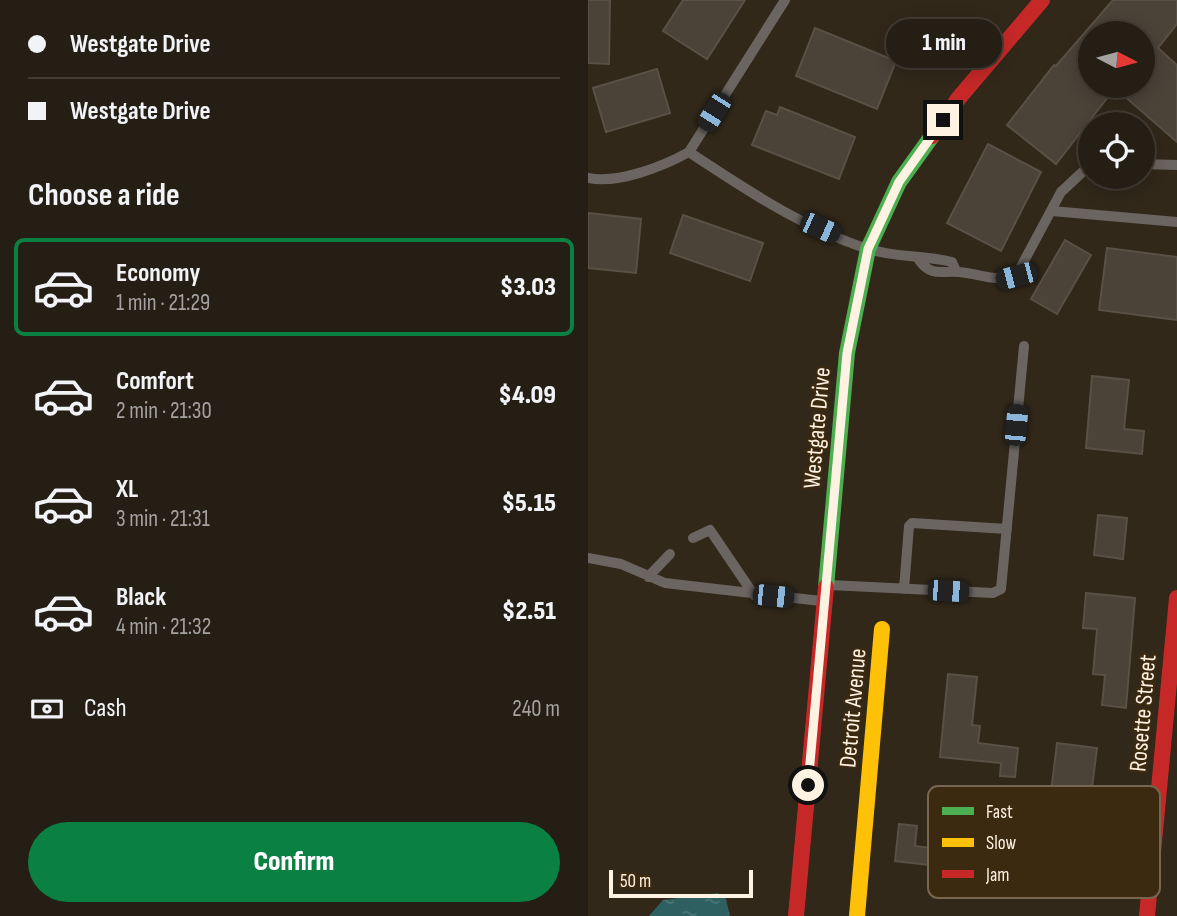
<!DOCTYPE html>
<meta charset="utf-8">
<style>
:root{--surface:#251e14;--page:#2d271d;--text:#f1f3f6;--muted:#a3a2a0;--line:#423c34;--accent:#0b8043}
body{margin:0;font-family:"Sofia Sans Condensed",sans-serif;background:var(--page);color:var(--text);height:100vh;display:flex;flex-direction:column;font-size:26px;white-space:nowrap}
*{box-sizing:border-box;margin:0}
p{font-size:23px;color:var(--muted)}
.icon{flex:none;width:38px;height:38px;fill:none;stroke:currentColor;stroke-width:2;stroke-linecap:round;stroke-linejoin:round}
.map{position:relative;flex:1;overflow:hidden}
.drawer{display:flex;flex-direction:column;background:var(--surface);width:588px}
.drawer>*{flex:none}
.guide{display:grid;align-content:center;height:154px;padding:0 28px;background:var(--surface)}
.needle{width:46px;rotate:96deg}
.fabs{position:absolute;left:490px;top:21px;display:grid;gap:14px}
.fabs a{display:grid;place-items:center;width:77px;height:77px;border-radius:50%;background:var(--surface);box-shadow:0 4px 18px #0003,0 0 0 2px var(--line);font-size:35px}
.scale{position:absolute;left:21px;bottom:18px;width:144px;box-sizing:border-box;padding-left:7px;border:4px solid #fef2e3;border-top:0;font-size:19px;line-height:24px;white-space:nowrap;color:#fef2e3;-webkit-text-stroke:5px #3b2910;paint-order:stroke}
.end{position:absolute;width:32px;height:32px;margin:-16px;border:9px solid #fef2e3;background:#111;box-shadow:0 0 0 4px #111}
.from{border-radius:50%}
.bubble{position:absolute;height:49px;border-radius:24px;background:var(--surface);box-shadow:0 4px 18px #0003,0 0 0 2px var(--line);font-size:23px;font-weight:800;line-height:49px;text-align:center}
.car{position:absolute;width:21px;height:42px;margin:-21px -10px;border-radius:9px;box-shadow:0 0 5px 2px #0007;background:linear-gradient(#222 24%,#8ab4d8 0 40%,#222 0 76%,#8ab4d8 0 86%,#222 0)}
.guide b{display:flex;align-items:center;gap:24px;height:66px;font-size:26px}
.guide b+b{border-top:2px solid var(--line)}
.guide i{width:18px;height:18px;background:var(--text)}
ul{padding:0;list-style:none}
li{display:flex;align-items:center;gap:21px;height:98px;margin:0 14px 10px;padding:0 14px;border:4px solid transparent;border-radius:10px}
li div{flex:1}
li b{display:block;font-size:26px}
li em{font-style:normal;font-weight:800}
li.current{border-color:var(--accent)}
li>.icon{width:63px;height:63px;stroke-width:1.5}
h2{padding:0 28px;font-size:32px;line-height:84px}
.pay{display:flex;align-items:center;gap:18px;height:77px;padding:0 28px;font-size:26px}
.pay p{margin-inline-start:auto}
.action{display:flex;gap:14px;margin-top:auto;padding:14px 28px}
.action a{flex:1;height:80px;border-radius:42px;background:var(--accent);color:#fff;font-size:28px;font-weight:800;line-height:80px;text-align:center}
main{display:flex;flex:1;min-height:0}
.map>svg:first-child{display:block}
</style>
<main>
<section class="drawer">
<div class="guide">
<b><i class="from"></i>Westgate Drive</b>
<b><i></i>Westgate Drive</b>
</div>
<h2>Choose a ride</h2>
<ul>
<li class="current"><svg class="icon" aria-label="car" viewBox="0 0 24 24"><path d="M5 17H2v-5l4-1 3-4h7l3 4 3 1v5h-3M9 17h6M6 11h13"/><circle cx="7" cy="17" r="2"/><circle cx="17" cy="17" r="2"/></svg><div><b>Economy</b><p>1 min · 21:29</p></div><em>$3.03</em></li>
<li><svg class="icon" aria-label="car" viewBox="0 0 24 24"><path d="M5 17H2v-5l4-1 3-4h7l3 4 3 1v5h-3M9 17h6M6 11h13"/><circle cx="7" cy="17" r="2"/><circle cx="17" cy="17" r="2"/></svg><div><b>Comfort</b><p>2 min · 21:30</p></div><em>$4.09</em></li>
<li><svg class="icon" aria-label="car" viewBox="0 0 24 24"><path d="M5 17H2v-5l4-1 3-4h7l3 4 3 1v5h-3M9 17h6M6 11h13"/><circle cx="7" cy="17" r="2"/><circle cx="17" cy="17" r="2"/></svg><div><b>XL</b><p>3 min · 21:31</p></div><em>$5.15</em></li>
<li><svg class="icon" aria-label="car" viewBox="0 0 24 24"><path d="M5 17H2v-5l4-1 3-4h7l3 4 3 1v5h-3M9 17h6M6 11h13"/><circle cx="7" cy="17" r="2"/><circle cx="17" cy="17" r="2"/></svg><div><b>Black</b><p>4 min · 21:32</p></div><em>$2.51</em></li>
</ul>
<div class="pay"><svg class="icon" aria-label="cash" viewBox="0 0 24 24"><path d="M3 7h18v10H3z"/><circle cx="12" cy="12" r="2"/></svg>Cash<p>240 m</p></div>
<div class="action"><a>Confirm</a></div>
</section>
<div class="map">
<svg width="589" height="916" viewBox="0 0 589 916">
<defs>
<pattern id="water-ripples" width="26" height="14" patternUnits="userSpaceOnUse" patternTransform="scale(1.75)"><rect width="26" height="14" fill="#2e6061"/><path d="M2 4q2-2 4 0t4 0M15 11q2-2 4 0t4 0" fill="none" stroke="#4d7778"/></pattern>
</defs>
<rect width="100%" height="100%" fill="#31281a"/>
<path fill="url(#water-ripples)" d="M130,893L138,899L142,916H61L75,900Z"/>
<path fill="#4b4238" stroke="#5a5045" stroke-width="2" fill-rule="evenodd" d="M0,0H22L21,64L0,63Z
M95,0H157L119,59L75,31Z
M525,0H589V24L570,48L589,65V142L527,88L468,164L419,125L466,65L468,66ZM502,33H555V86H502Z
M227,28L308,61L289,109L208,76Z
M69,69L82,113L18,132L5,88Z
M192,107L267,137L251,179L164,145L178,111L189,115Z
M400,144L453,172L413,251L359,223Z
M0,213L53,219L48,273L0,268Z
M95,215L175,243L162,281L82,253Z
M477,240L503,255L469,314L443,299Z
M519,248L589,257V320L511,310Z
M504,376L541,380L536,429L556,431L554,454L498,448Z
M510,515L539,518L535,559L506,555Z
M498,593L547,598L538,708L514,705L517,675L505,674L509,629L495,628Z
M360,674L389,677L384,725L392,726L390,743L430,748L427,777L412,776L413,763L352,757Z
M469,743L509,748L503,796L463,792Z
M311,824L329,826L327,846L343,848L341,865L307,861Z"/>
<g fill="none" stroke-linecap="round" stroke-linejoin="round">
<path stroke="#6b6561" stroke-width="10" d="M101,152C157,189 215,228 280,249C309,258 336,255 364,262L368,271
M555,164L589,165
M0,178C30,184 74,167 101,152L197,0
M464,211L589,222
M331,260C344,278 355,270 371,272C394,274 404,282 428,276L473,192L502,165
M105,538L122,530L166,595
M0,558L33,564L77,583L233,601
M60,577L82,554
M242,585L405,593L413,589L436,346
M316,589L321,526L324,523L419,529"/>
<path stroke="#4caf50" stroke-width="16" d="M238,587L259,353L280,249L311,182L344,136"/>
<path stroke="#ffc107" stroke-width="16" d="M269,916L294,629"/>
<path stroke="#c62828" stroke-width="16" d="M344,136L370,99L454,0
M208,916L238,587
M559,916L589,598"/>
</g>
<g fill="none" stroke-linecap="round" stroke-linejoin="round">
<path stroke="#fef2e3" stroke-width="9" d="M220,785L259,353L280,249L311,182L355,120"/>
</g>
<g text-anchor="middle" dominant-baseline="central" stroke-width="5" stroke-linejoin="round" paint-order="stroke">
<g font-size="24" fill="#fef2e3" stroke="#3b2910">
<text transform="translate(229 428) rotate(-85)">Westgate Drive</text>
<text transform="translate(265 708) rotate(-85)">Detroit Avenue</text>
<text transform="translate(555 713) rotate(-85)">Rosette Street</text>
</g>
</g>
<rect x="340" y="786" width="232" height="112" rx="10" fill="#3b2910" stroke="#76654f" stroke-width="2"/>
<rect x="354" y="807" width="32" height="8" fill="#4caf50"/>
<rect x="354" y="838" width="32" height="9" fill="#ffc107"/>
<rect x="354" y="870" width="32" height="8" fill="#c62828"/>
<g font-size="19" fill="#fef2e3">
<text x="398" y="818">Fast</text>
<text x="398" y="849">Slow</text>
<text x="398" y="881">Jam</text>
</g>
</svg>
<div class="fabs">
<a><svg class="needle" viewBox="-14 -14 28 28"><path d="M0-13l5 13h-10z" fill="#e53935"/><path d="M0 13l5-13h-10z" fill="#a3a2a0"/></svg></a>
<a><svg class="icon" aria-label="locate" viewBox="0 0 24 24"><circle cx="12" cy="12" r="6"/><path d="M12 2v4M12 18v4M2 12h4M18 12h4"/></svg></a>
</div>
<div class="scale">50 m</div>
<i class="end from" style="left:220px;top:785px"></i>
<i class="end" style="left:355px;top:120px"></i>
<div class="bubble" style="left:298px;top:19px;width:116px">1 min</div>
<i class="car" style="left:126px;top:112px;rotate:212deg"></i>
<i class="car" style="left:232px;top:228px;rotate:114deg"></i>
<i class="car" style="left:428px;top:276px;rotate:255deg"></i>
<i class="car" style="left:428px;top:425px;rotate:5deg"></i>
<i class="car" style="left:360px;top:591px;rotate:93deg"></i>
<i class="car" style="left:185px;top:596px;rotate:96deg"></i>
</div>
</main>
